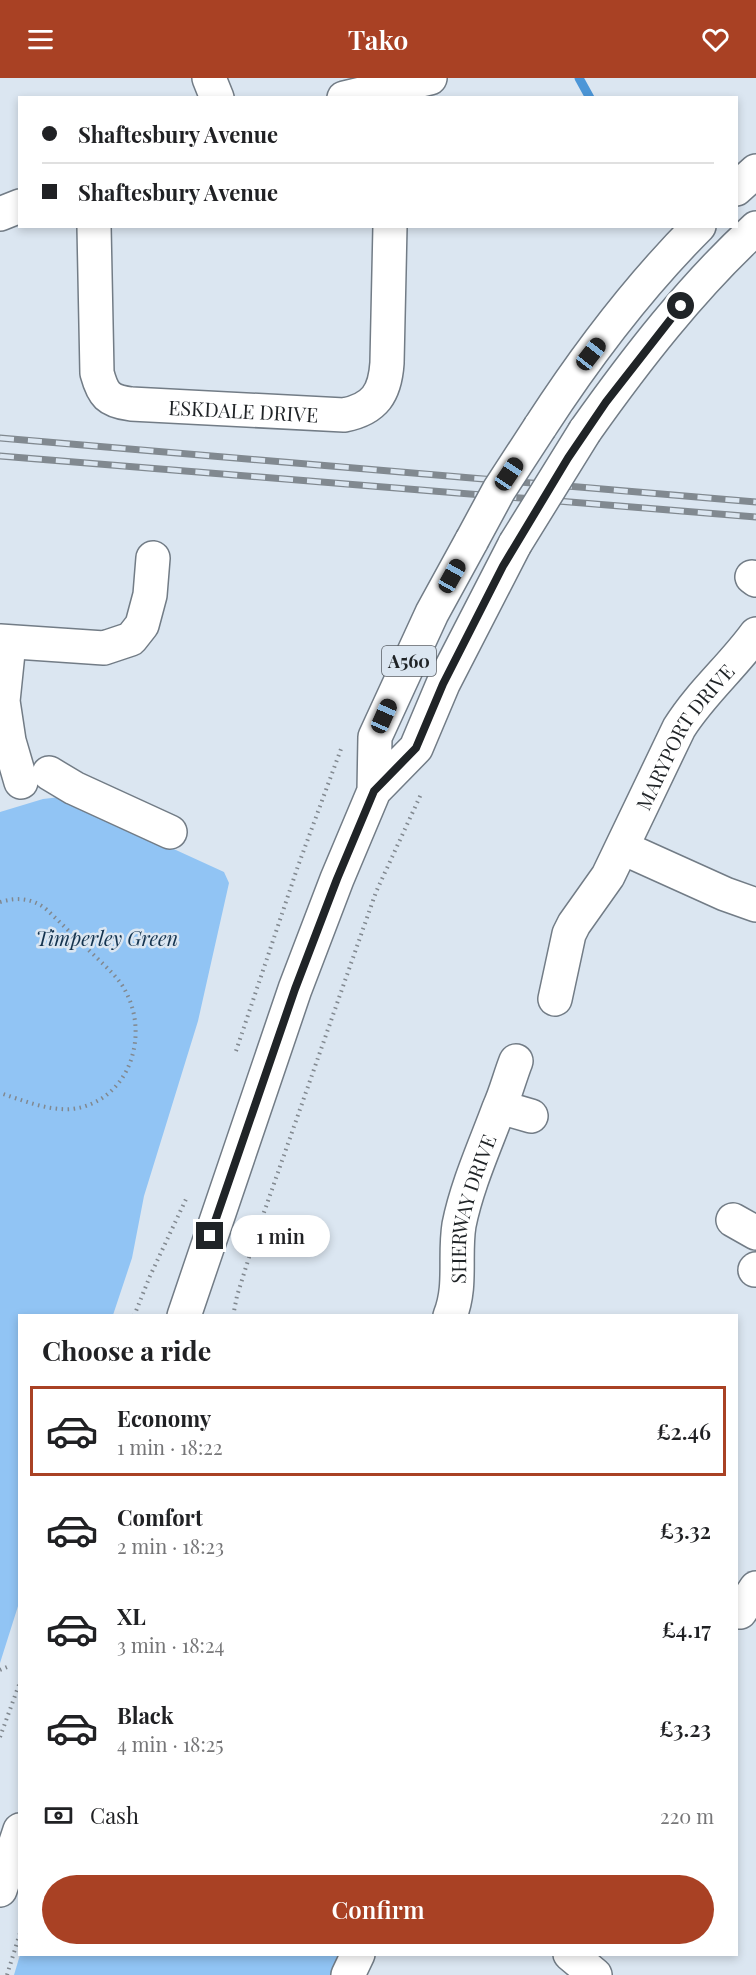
<!DOCTYPE html>
<meta charset="utf-8">
<style>
:root{--surface:#fff;--page:#f2f2f2;--text:#202124;--muted:#757577;--line:#e0e0e0;--accent:#a94124}
body{margin:0;font-family:"Playfair Display",serif;background:var(--page);color:var(--text);height:100vh;display:flex;flex-direction:column;font-size:22px;white-space:nowrap}
*{box-sizing:border-box;margin:0}
p{font-size:20px;color:var(--muted)}
.icon{flex:none;width:33px;height:33px;fill:none;stroke:currentColor;stroke-width:2;stroke-linecap:round;stroke-linejoin:round}
.map{position:relative;flex:1;overflow:hidden}
.side{position:absolute;left:18px;top:1236px;width:720px;height:642px;display:flex;flex-direction:column;background:var(--surface);border-radius:0px;box-shadow:0 3px 9px #0003}
.side>*{flex:none}
.hud{position:absolute;left:18px;top:18px;width:720px;height:132px;border-radius:0px;box-shadow:0 3px 9px #0003;display:grid;align-content:center;height:132px;padding:0 24px;background:var(--surface)}
.end{position:absolute;width:27px;height:27px;margin:-14px;border:8px solid #202427;background:#fff;box-shadow:0 0 0 3px #fff}
.from{border-radius:50%}
.bubble{position:absolute;height:42px;border-radius:21px;background:var(--surface);box-shadow:0 3px 9px #0003;font-size:20px;font-weight:600;line-height:42px;text-align:center}
.car{position:absolute;width:18px;height:36px;margin:-18px -9px;border-radius:8px;box-shadow:0 0 4px 2px #0007;background:linear-gradient(#222 24%,#8ab4d8 0 40%,#222 0 76%,#8ab4d8 0 86%,#222 0)}
.hud b{display:flex;align-items:center;gap:21px;height:57px;font-size:22px}
.hud b+b{border-top:2px solid var(--line)}
.hud i{width:15px;height:15px;background:var(--text)}
ul{padding:0;list-style:none}
li{display:flex;align-items:center;gap:18px;height:90px;margin:0 12px 9px;padding:0 12px;border:3px solid transparent;border-radius:0px}
li div{flex:1}
li b{display:block;font-size:22px}
li em{font-style:normal;font-weight:600}
li.on{border-color:var(--accent)}
li>.icon{width:54px;height:54px;stroke-width:1.5}
h2{padding:0 24px;font-size:27px;line-height:72px}
.pay{display:flex;align-items:center;gap:15px;height:66px;padding:0 24px;font-size:22px}
.pay p{margin-inline-start:auto}
.cta{display:flex;gap:12px;margin-top:auto;padding:12px 24px}
.cta a{flex:1;height:69px;border-radius:36px;background:var(--accent);color:#fff;font-size:24px;font-weight:600;line-height:69px;text-align:center}
header{display:flex;justify-content:space-between;align-items:center;height:78px;padding:0 24px;background:var(--accent);color:#fff;font-size:27px;font-weight:600}
.map>svg:first-child{display:block}
</style>
<header><svg class="icon" aria-label="menu" viewBox="0 0 24 24"><path d="M4 6h16M4 12h16M4 18h16"/></svg>Tako<svg class="icon" aria-label="heart" viewBox="0 0 24 24"><path d="M12 20l-8-8c-3-5 5-10 8-4 3-6 11-1 8 4z"/></svg></header>
<div class="map">
<svg width="756" height="1897" viewBox="0 0 756 1897">
<rect width="100%" height="100%" fill="#dbe6f1"/>
<path fill="#91c4f4" d="M60,719L224,794L229,805L198,943L144,1118L132,1180L113,1237L20,1238L19,1525L0,1585V734L43,721Z
M20,1877H344L334,1897H14Z"/>
<g fill="none" stroke-linecap="round" stroke-linejoin="round">
<path stroke="#4c96d7" stroke-width="9" d="M579,0L590,20"/>
<g stroke="#727c86" stroke-width="36">
<g id="minor">
<path d="M209,0L217,20"/>
<path id="s1" d="M94,148L97,295C103,317 108,323 131,326L344,337C375,331 385,315 387,285L390,148"/>
<path d="M752,499L756,502"/>
<path d="M0,563L104,570L131,561L142,547L150,517L153,480"/>
<path d="M9,565L3,623L9,663L21,704"/>
<path d="M49,695L74,710L170,754"/>
<path d="M623,770L725,816L756,827"/>
<path id="s2" d="M555,921L569,856L574,846L608,798L679,650C700,616 732,589 756,556"/>
<path d="M500,1029L531,1038"/>
<path d="M733,1142L756,1155"/>
<path d="M755,1192L756,1191"/>
<path id="s3" d="M450,1238C462,1208 454,1178 459,1147C467,1107 485,1068 499,1030C506,1015 510,998 516,983"/>
<path d="M740,1534L756,1510"/>
<path d="M570,1876L595,1897"/>
<path d="M348,1897L358,1876"/>
</g>
</g>
<g stroke="#727c86" stroke-width="36">
<path id="major" d="M344,20L430,0
M0,136L20,128"/>
</g>
<g stroke="#727c86" stroke-width="36">
<path id="highway" d="M736,111L756,93
M540,349C586,278 639,208 699,148
M585,353C636,281 691,210 756,150
M374,713L375,659L432,535L472,462
M184,1238L295,911L337,801L374,713L416,670L443,606L515,466
M0,1812L20,1752"/>
</g>
<path stroke="#81888f" stroke-width="4" stroke-dasharray="1.5 4.5" stroke-linecap="butt" d="M0,824C17,819 32,820 46,831C63,847 79,863 96,879C107,890 119,900 126,914C150,960 128,1024 72,1031C48,1033 22,1022 0,1015
M236,973L298,788L341,671
M134,1238L150,1198L187,1119
M233,1238L237,1218L255,1160L376,814L422,714
M0,1592L7,1589
M0,1659L20,1604
M7,1897L20,1855"/>
<use href="#minor" stroke="#fff" stroke-width="33"/>
<use href="#major" stroke="#fff" stroke-width="33"/>
<use href="#highway" stroke="#fff" stroke-width="33"/>
<g stroke="#818990" stroke-width="7">
<path id="rail" d="M0,360L756,424
M0,378L756,439"/>
</g>
<use href="#rail" stroke="#dbe6f1" stroke-width="4.5" stroke-dasharray="14" stroke-linecap="butt"/>
<g stroke="#727c86" stroke-width="36" stroke-linecap="butt">
<path id="highway-bridge" d="M472,462L499,412L540,349
M515,466L585,353"/>
</g>
<use href="#highway-bridge" stroke="#fff" stroke-width="33"/>
</g>
<g fill="none" stroke-linecap="round" stroke-linejoin="round">
<path stroke="#202427" stroke-width="8" d="M210,1158L295,911L337,801L374,713L416,670L443,606L503,488L568,380L606,324L681,228"/>
</g>
<g text-anchor="middle" dominant-baseline="central" stroke-width="5" stroke-linejoin="round" paint-order="stroke">
<rect fill="#dbe6f1" stroke="#585e64" stroke-width="1.5" x="382" y="568" width="54" height="30" rx="4.5"/>
<g font-size="18" font-weight="bold" fill="#202427">
<text x="409" y="583">A560</text>
</g>
<g font-size="20" fill="#202427" stroke="#dbe6f1">
<text stroke="none"><textPath href="#s1" startOffset="310">ESKDALE DRIVE</textPath></text>
<text stroke="none"><textPath href="#s2" startOffset="296">MARYPORT DRIVE</textPath></text>
<text stroke="none"><textPath href="#s3" startOffset="110">SHERWAY DRIVE</textPath></text>
</g>
<g font-size="20" font-style="italic" fill="#14334e" stroke="#dbe6f1">
<text x="107" y="859">Timperley Green</text>
</g>
</g>
</svg>
<i class="end from" style="left:681px;top:228px"></i>
<i class="end" style="left:210px;top:1158px"></i>
<div class="bubble" style="left:231px;top:1137px;width:99px">1 min</div>
<i class="car" style="left:591px;top:276px;rotate:38deg"></i>
<i class="car" style="left:509px;top:396px;rotate:34deg"></i>
<i class="car" style="left:452px;top:498px;rotate:29deg"></i>
<i class="car" style="left:384px;top:638px;rotate:24deg"></i>
<div class="hud">
<b><i class="from"></i>Shaftesbury Avenue</b>
<b><i></i>Shaftesbury Avenue</b>
</div>
<section class="side">
<h2>Choose a ride</h2>
<ul>
<li class="on"><svg class="icon" aria-label="car" viewBox="0 0 24 24"><path d="M5 17H2v-5l4-1 3-4h7l3 4 3 1v5h-3M9 17h6M6 11h13"/><circle cx="7" cy="17" r="2"/><circle cx="17" cy="17" r="2"/></svg><div><b>Economy</b><p>1 min · 18:22</p></div><em>£2.46</em></li>
<li><svg class="icon" aria-label="car" viewBox="0 0 24 24"><path d="M5 17H2v-5l4-1 3-4h7l3 4 3 1v5h-3M9 17h6M6 11h13"/><circle cx="7" cy="17" r="2"/><circle cx="17" cy="17" r="2"/></svg><div><b>Comfort</b><p>2 min · 18:23</p></div><em>£3.32</em></li>
<li><svg class="icon" aria-label="car" viewBox="0 0 24 24"><path d="M5 17H2v-5l4-1 3-4h7l3 4 3 1v5h-3M9 17h6M6 11h13"/><circle cx="7" cy="17" r="2"/><circle cx="17" cy="17" r="2"/></svg><div><b>XL</b><p>3 min · 18:24</p></div><em>£4.17</em></li>
<li><svg class="icon" aria-label="car" viewBox="0 0 24 24"><path d="M5 17H2v-5l4-1 3-4h7l3 4 3 1v5h-3M9 17h6M6 11h13"/><circle cx="7" cy="17" r="2"/><circle cx="17" cy="17" r="2"/></svg><div><b>Black</b><p>4 min · 18:25</p></div><em>£3.23</em></li>
</ul>
<div class="pay"><svg class="icon" aria-label="cash" viewBox="0 0 24 24"><path d="M3 7h18v10H3z"/><circle cx="12" cy="12" r="2"/></svg>Cash<p>220 m</p></div>
<div class="cta"><a>Confirm</a></div>
</section>
</div>
